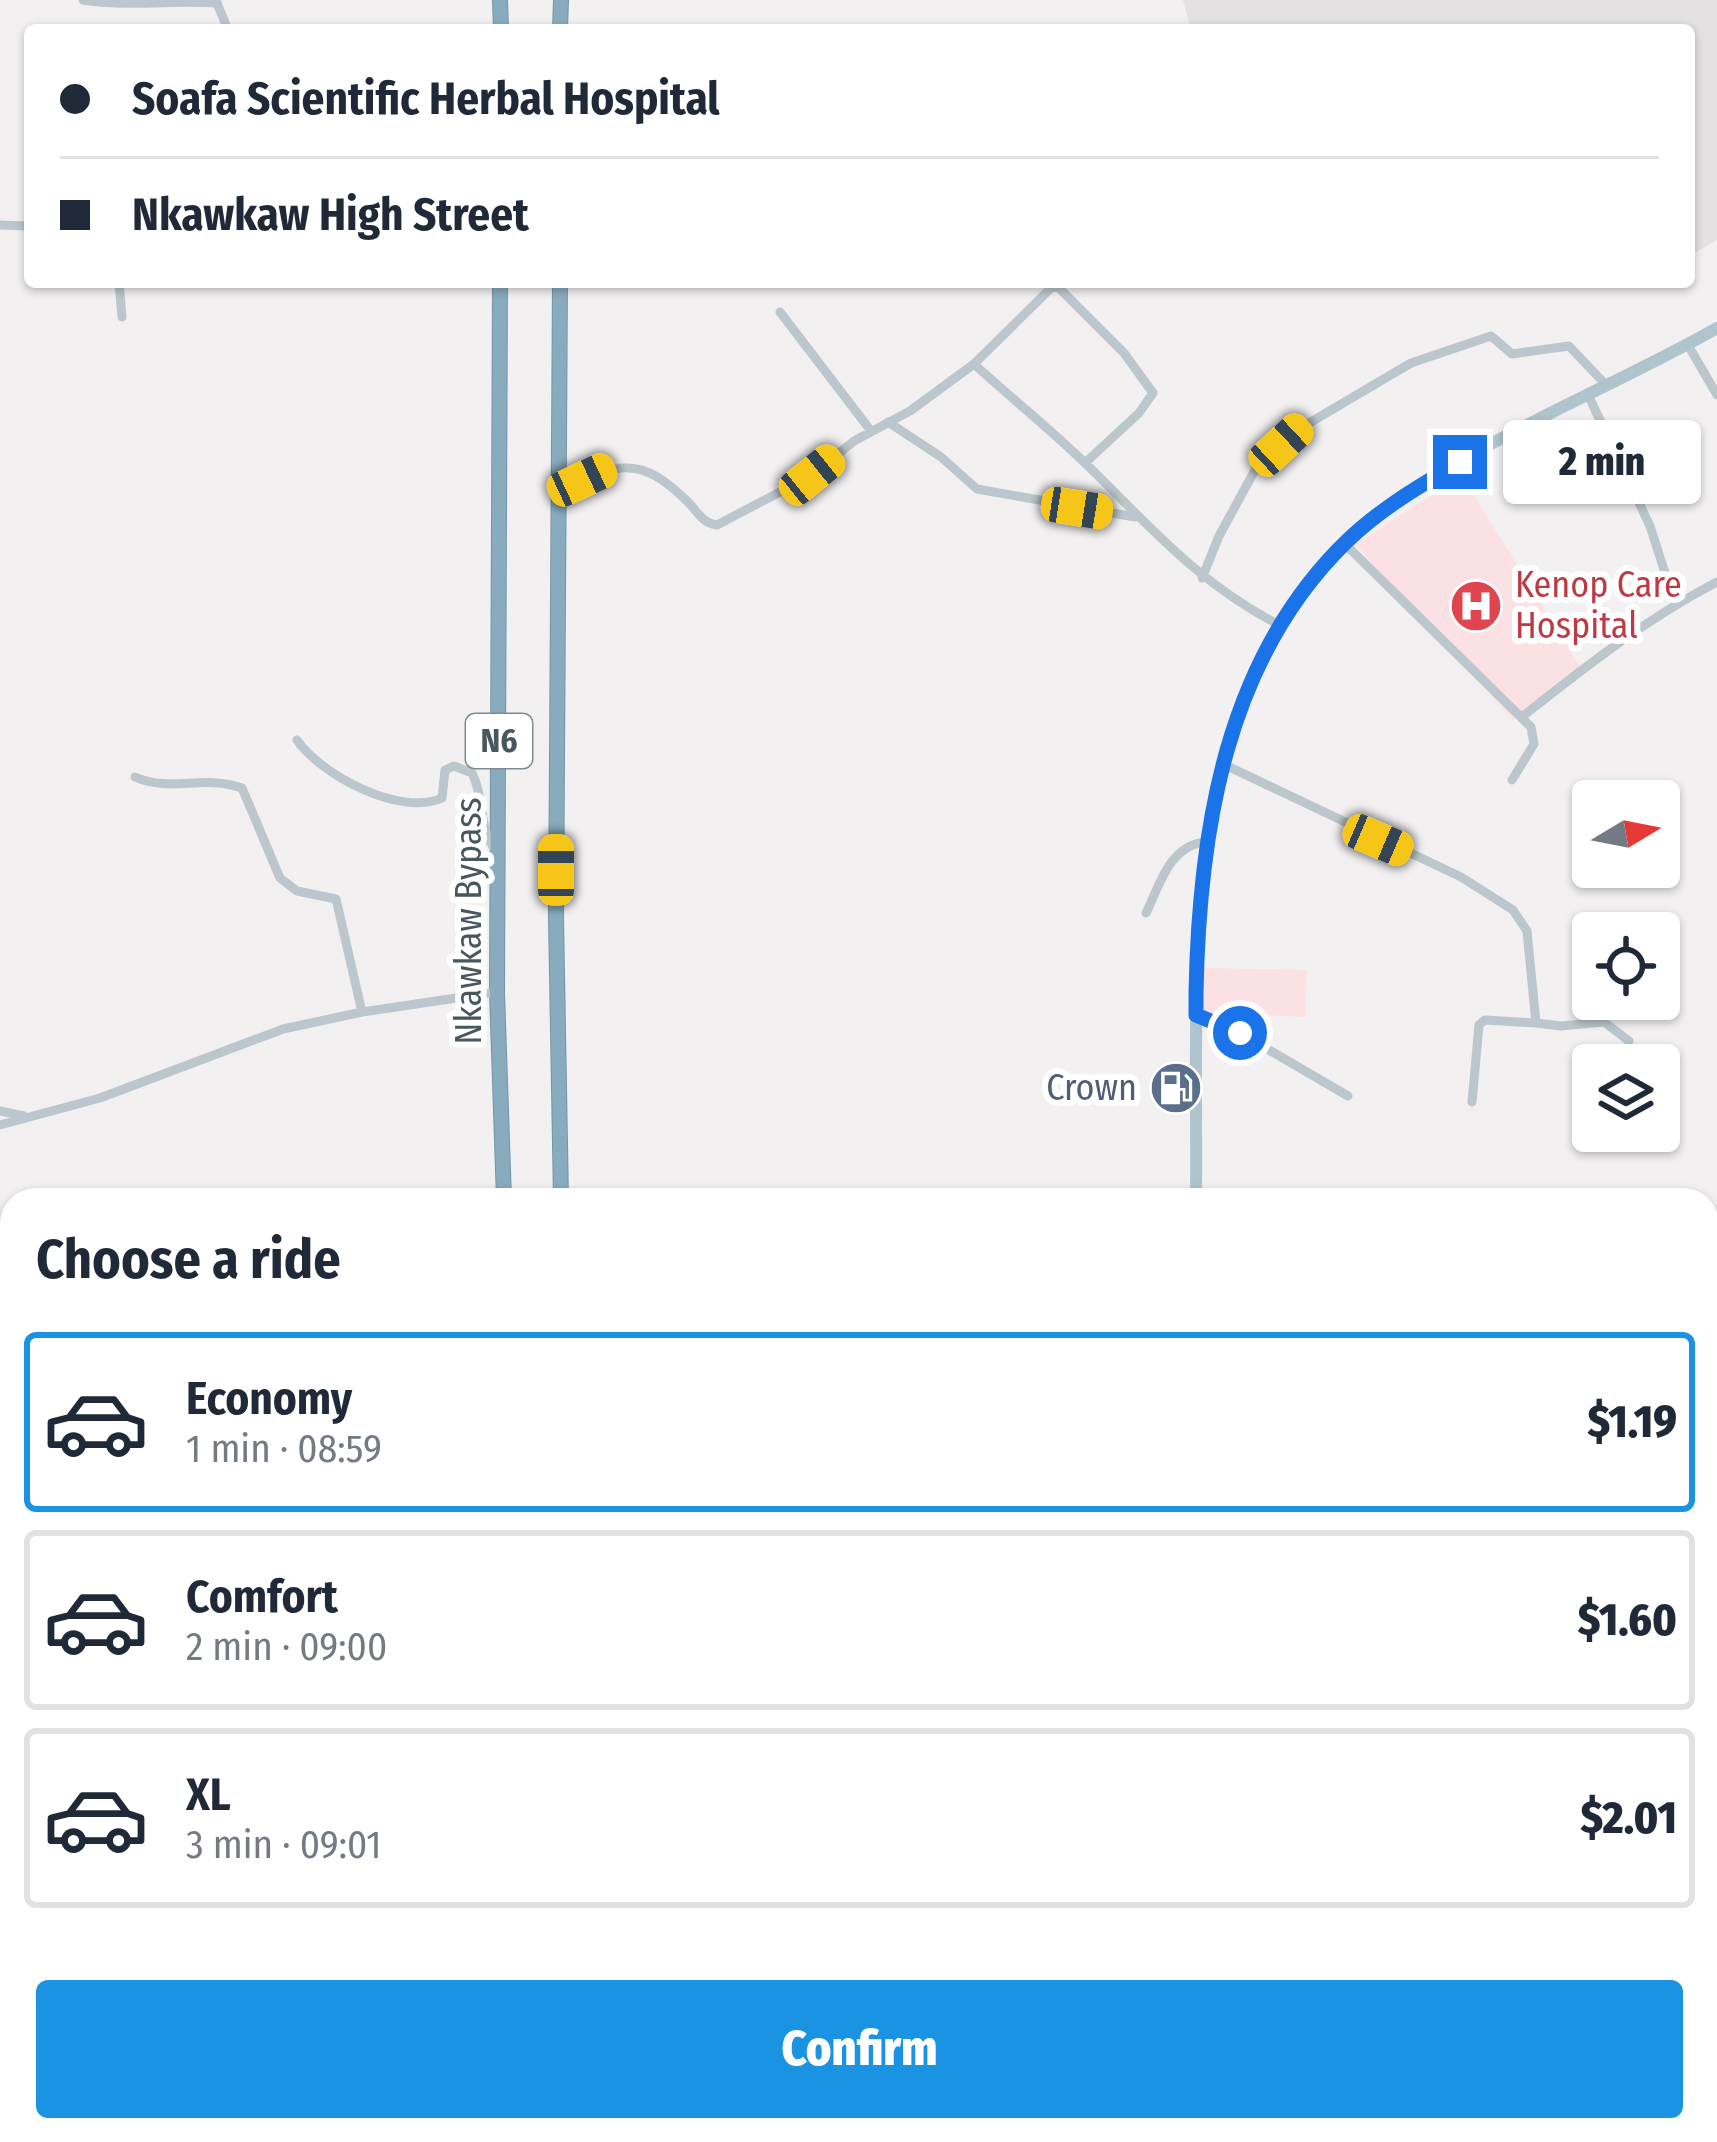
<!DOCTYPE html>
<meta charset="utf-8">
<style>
:root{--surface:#fff;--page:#f6f6f7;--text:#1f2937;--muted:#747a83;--line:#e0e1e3;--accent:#1a94e2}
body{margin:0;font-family:"Fira Sans Condensed",sans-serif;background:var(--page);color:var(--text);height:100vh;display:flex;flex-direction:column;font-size:45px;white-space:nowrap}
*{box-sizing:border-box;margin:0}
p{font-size:39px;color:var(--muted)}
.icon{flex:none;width:66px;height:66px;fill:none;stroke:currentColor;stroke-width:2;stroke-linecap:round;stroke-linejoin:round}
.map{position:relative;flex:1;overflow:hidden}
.side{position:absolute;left:0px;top:1188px;width:1719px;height:954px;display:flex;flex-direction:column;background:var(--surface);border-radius:36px 36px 0 0;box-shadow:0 3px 9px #0004}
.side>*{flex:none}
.guide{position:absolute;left:24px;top:24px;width:1671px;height:264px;border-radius:12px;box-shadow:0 3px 9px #0004;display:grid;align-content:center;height:264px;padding:0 36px;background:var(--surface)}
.needle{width:78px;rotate:80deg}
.controls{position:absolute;left:1572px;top:780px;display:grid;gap:24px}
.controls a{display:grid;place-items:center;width:108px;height:108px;border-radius:12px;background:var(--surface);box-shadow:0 3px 9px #0004;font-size:60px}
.end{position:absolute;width:54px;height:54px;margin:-27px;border:15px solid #1a73e8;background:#fff;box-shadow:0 0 0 6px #fff}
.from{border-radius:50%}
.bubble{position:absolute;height:84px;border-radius:12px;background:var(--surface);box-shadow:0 3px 9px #0004;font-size:39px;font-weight:800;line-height:84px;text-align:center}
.car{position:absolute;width:36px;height:72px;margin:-36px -18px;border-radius:15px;box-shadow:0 0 9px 3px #0007;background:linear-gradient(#f5c518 24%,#345 0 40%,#f5c518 0 76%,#345 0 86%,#f5c518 0)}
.guide b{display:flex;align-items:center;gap:42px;height:114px;font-size:45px}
.guide b+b{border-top:3px solid var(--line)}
.guide i{width:30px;height:30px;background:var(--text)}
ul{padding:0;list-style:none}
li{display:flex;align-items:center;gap:36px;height:180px;margin:0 24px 18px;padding:0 12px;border:6px solid var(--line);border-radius:12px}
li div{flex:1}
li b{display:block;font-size:45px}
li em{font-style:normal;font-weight:800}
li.active{border-color:var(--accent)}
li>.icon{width:108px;height:108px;stroke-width:1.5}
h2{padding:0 36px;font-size:54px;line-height:144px}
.action{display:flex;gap:24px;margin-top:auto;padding:24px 36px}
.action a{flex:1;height:138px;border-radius:12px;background:var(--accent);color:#fff;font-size:48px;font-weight:800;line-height:138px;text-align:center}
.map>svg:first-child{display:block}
</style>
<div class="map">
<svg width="1717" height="2142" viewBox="0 0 1717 2142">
<rect width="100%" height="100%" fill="#f2f0f0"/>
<path fill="#e3e1e2" d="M1183,0H1717V240L1689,256V30H1191Z"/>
<path fill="#fbe1e3" d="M1462,476L1580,667L1513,720L1355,544Z
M1203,968L1307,970L1305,1017L1202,1012Z"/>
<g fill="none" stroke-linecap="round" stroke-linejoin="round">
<g stroke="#7397aa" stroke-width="16">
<path id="highway" d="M500,0L501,30
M560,30L561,0
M500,282L497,992L504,1200
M560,282L556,917L561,1200
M615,2130L617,2142
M677,2130L679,2142"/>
</g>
<path stroke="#bbc7cc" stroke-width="9" d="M83,0C128,7 173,0 217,3L228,30
M0,225L30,226
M119,282L122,317
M780,312L871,431
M1688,345L1717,395
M974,364L1051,288L1058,287L1124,353L1153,393L1139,413L1085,463
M1589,397L1650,526L1675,604
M888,422L941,457L977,489L1135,517
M559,490C617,464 639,453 688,502C698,512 702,523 717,525L812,475L854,441L910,411L974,364C1010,397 1049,428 1084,462C1150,526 1197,583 1281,626
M1346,545L1531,727L1534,744L1512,780
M1202,578L1219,536L1255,470L1299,429L1411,363L1491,336L1512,354L1569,346L1607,386
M1523,716C1585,667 1646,619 1717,582
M297,740C321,775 400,817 442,798L445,770L454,766L472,773C485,798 478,829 496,851
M1223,764L1461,877L1513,910L1527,931L1536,1023L1561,1026L1604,1022L1629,1041
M135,777C171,793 203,774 242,788L280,878L297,891L336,899L362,1012
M1146,913C1160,885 1169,846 1205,842
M1196,1015L1240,1033L1348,1096
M1472,1102L1479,1025L1485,1020L1536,1023
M0,1111L24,1116
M0,1125L100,1098L283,1029L362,1012L497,992
M0,1333L11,1355L0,1362
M1707,1433L1717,1410
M1707,1503L1717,1511
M0,1891L12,1885
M1707,1980L1717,1981
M1707,2028L1717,2029
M0,2110L12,2103
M416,2130L417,2142
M712,2130L714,2142
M840,2142L847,2130
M1091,2142L1093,2130
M1704,2142L1717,2091"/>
<path stroke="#b0c4ce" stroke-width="12" d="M1196,1200C1199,951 1166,665 1398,501C1495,432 1613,387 1717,328
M1186,2142V2130"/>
<use href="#highway" stroke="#88acbe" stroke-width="14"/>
</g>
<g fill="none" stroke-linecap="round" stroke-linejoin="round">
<path stroke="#1a73e8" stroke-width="15" d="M1240,1033L1196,1015V993C1199,832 1225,659 1347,541C1380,509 1421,485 1460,462"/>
</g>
<defs>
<g id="hospital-disc" transform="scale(2.7)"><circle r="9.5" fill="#e0444e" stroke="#fff"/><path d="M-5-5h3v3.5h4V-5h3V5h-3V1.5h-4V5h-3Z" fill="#fff"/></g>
<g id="fuel-disc" transform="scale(2.7)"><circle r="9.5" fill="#5c6f8a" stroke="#fff"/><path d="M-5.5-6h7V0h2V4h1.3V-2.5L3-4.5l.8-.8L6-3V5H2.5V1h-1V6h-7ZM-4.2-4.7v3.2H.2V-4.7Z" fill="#fff"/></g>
</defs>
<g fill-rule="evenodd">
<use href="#hospital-disc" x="1476" y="606"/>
<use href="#fuel-disc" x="1176" y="1088"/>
</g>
<g text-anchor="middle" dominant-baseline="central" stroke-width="12" stroke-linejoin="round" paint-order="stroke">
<rect fill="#fff" stroke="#7f898e" stroke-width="3" x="466" y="714" width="66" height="54" rx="9"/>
<g font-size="33" font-weight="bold" fill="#48575d">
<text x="499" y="741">N6</text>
</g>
<g font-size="36" fill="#be3a42" stroke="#fff" text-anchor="start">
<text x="1515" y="585">Kenop Care<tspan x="1515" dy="41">Hospital</tspan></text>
</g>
<g font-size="36" fill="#48575d" stroke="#fff">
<text transform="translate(469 921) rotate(-90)">Nkawkaw Bypass</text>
</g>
<g font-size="36" fill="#4e5e75" stroke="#fff" text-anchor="end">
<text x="1137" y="1088">Crown</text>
</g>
</g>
</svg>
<div class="controls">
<a><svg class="needle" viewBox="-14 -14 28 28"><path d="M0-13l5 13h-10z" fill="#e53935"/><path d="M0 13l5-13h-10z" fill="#747a83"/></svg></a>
<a><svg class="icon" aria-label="locate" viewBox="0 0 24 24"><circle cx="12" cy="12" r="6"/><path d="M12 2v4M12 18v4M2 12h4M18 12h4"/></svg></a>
<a><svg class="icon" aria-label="layers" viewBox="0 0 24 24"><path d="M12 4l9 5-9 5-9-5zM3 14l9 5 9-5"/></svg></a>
</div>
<i class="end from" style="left:1240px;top:1033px"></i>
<i class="end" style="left:1460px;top:462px"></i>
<div class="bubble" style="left:1503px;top:420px;width:198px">2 min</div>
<i class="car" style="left:1281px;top:445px;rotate:47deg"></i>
<i class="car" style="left:812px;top:475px;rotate:51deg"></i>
<i class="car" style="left:582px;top:480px;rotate:65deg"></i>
<i class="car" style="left:1077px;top:508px;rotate:99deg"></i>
<i class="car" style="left:1378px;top:840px;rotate:113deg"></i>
<i class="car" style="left:556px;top:870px;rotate:0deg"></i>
<div class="guide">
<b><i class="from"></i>Soafa Scientific Herbal Hospital</b>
<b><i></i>Nkawkaw High Street</b>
</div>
<section class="side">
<h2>Choose a ride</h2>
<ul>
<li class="active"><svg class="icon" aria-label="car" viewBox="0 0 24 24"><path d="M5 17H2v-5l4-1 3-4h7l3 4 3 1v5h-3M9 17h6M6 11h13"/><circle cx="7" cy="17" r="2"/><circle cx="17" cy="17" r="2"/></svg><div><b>Economy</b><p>1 min · 08:59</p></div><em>$1.19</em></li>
<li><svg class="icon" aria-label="car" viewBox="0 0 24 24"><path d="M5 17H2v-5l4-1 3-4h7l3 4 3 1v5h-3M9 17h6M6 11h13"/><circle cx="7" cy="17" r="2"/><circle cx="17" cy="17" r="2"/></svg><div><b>Comfort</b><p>2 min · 09:00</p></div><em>$1.60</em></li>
<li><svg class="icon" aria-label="car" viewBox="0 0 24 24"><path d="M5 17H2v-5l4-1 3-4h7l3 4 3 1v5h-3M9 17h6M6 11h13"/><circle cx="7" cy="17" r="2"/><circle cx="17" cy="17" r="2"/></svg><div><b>XL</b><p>3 min · 09:01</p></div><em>$2.01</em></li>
</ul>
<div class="action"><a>Confirm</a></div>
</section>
</div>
